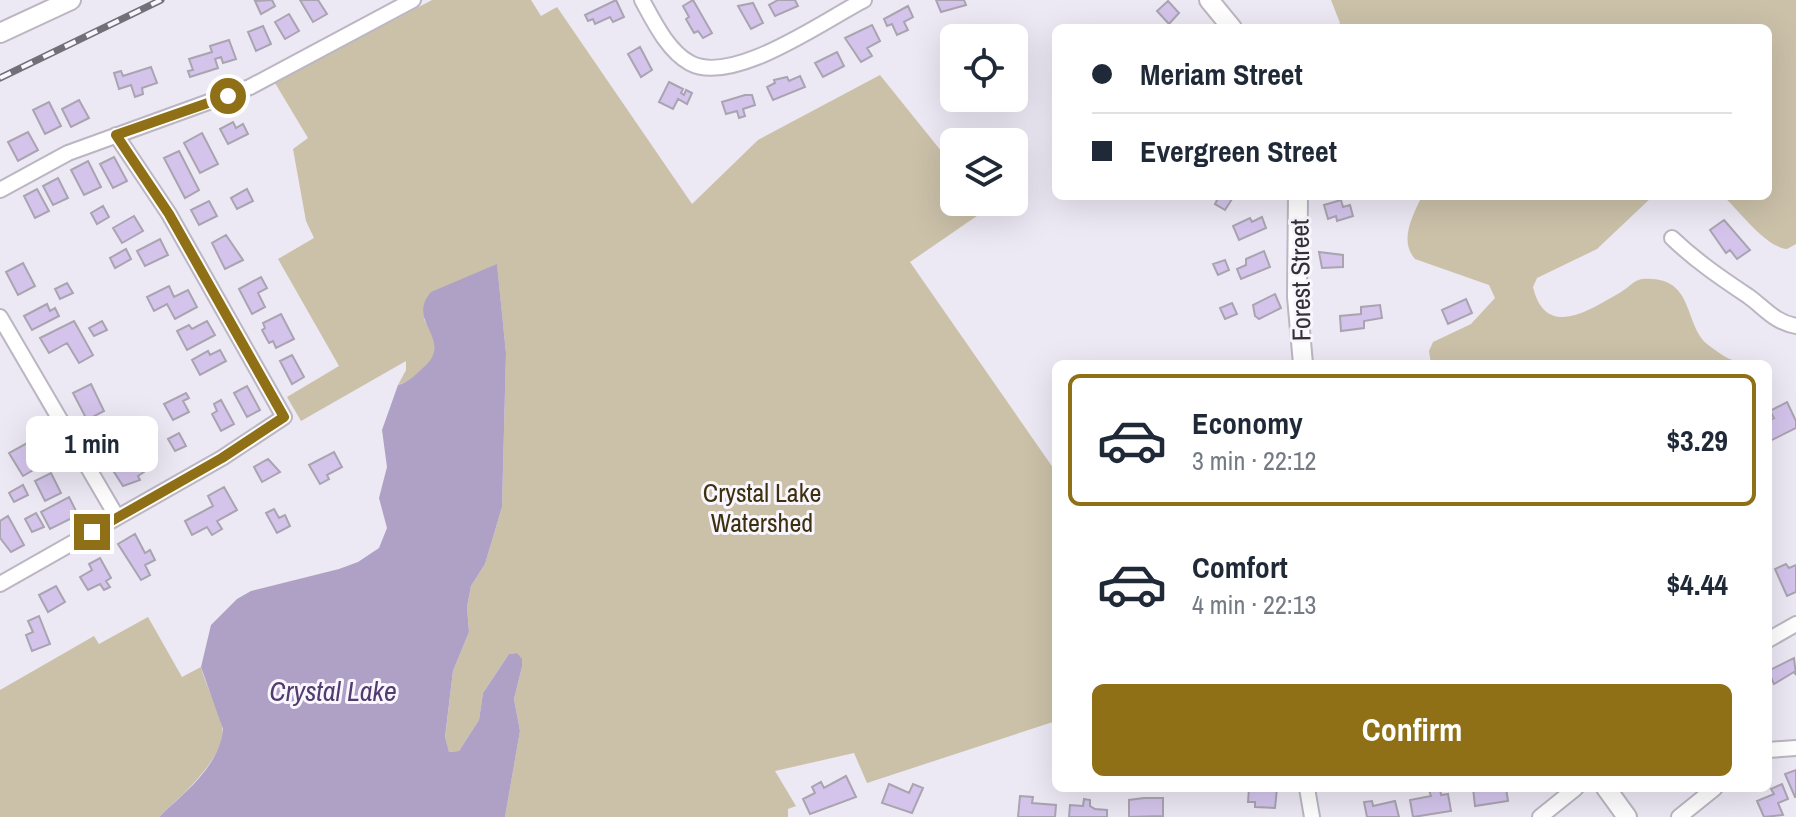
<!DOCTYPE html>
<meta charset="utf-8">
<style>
:root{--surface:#fff;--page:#f2f2f3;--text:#1f2937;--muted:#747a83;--line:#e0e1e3;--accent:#907016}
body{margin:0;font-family:"Archivo Narrow",sans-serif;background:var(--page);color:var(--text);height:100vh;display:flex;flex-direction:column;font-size:30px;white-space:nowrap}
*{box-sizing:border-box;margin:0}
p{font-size:26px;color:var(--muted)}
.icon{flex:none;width:44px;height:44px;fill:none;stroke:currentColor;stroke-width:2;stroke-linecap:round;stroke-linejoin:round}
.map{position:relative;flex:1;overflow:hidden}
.drawer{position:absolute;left:1052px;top:360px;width:720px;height:432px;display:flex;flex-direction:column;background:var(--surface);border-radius:12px;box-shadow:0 8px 32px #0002}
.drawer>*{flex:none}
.top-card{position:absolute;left:1052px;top:24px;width:720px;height:176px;border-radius:12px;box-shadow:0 8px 32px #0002;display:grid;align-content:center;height:176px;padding:0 40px;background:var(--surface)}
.fabs{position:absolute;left:940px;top:24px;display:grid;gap:16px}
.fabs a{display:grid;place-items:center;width:88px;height:88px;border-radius:12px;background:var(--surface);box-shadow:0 8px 32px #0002;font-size:40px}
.end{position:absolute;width:36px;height:36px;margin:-18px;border:10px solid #907016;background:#fff;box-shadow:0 0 0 4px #fff}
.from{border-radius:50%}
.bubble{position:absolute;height:56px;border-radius:12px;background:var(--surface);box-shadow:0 8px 32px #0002;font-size:26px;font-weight:700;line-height:56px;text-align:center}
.top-card b{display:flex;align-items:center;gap:28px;height:76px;font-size:30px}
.top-card b+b{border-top:2px solid var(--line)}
.top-card i{width:20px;height:20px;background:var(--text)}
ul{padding:14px 0 0;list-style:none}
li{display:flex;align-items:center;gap:24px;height:132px;margin:0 16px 12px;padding:0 24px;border:4px solid transparent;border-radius:12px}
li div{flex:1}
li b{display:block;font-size:30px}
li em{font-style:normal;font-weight:700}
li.on{border-color:var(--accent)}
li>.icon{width:72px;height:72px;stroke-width:1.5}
.action{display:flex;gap:16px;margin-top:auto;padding:16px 40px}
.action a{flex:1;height:92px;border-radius:12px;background:var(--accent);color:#fff;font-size:32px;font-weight:700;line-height:92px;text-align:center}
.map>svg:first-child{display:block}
</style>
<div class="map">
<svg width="1796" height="817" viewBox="0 0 1796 817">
<rect width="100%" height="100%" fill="#ece8f4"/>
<path fill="#cbc1a9" d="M432,0H531L541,16L557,7L692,204L758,140L880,75L954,167V202H982L987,209L910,262L1056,472V721L867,783L854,753L775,771L796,806L788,809V817H505L520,731L514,699L522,667L517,653L509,654L483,693L479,720L459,751L449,752L445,738L453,671L469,632L467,607L471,586L485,564L502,507L506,353L497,265L424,319C427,326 434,335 436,343C439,361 412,381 398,385L406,370V361L301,421L287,397L339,366L278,259L314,238L306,221L293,149L308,138L275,83Z
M1331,0H1796V244L1787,249C1765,247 1739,210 1723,196H1768V28H1336L1340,23Z
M1422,196H1653L1597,249L1537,278L1533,287C1546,341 1591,309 1621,292C1628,288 1634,280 1642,279C1695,275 1683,323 1707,344C1715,350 1729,361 1739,362C1749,364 1754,359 1763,364H1431L1429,351L1433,342L1471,324L1495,298L1489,285L1415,259C1399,241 1412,217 1422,196Z
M148,617L182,677L201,667C206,687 218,706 222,726C229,755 178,799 159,817H0V690L94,636L99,644Z"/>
<path fill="#afa0c6" d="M497,264L506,353L502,507L485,564L471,586L467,607L469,632L453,671L445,737L449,752L459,751L479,720L483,693L509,654L517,653L522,659V667L514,699L520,731L505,817H159C184,793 220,766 223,729L201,667L211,625L237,599L251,591L339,569L358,562L379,548L387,528L379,498L387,467L382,430L398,385C409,382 415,375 424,367C455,339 405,322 431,292Z"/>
<path fill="#d4c4ec" stroke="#a9a4b0" stroke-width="2" d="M272,0L275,6L261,14L255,1Z
M300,0H318L327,14L313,22Z
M616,0L624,17L613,22L610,17L595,24L593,19L588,21L585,15Z
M693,0L712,33L703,38L698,31L694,33L686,19L689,17L683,6Z
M778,0H795L798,6L775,16L769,5Z
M936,0H964L966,5L941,12Z
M1168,1L1179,13L1169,24L1157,11Z
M753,3L763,23L751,29L738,6Z
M908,6L913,17L904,22L908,30L897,35L892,24L887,26L884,19Z
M289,14L299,31L285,39L275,22Z
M872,25L880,41L867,48L872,56L861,62L845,38Z
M263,26L271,44L256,51L248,32Z
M229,40L236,59L223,63L221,57L215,59L218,68L190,77L188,71L193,70L189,59L212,52L210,46Z
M640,47L652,70L641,77L628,54Z
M837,52L844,66L823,77L815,63Z
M151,67L157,83L142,88L143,94L135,97L131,85L119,89L114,73L121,71L123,76Z
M800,76L805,87L773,100L767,87L775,83L774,80L787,77L789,81Z
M669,82L683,89L681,93L684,95L686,90L692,93L687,104L678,99L673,109L659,102Z
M745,95H752L755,105L743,109L745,116L739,118L737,111L726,114L722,102Z
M79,100L89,118L71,127L62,109Z
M49,102L61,126L45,134L33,110Z
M233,122L236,128L243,124L248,134L228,144L220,129Z
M28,132L38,150L18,161L8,142Z
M202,133L218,164L200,173L184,143Z
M179,151L199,190L185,198L164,158Z
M114,157L127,181L113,188L100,164Z
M88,161L101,187L84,195L71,170Z
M58,178L68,198L53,205L43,186Z
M37,189L49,211L35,218L24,196Z
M247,189L253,201L237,209L231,198Z
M1219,196L1232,199L1225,210L1215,204Z
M1341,200L1343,207L1350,205L1353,216L1337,221L1336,216L1328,219L1324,205Z
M209,201L217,216L199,225L191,210Z
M103,206L109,217L97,224L91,213Z
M134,216L143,231L122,243L113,228Z
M1262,217L1266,228L1239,240L1233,226L1250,218L1252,222Z
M1724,220L1750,250L1737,259L1730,250L1726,253L1710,230Z
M226,235L243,260L225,269L212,243Z
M160,239L168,255L145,266L137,251Z
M126,249L131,259L115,268L110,258Z
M1264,251L1270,267L1241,279L1237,269L1246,265V259Z
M1319,252L1343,255V267L1322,268Z
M1225,260L1229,270L1218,275L1213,264Z
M23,263L35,286L18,295L6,272Z
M261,277L267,288L258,293L265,307L252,314L239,289Z
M67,283L73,293L60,299L55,289Z
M169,286L174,297L188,290L197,307L175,319L167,304L154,311L147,297Z
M1275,294L1281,308L1259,319L1255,316L1253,305Z
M1466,299L1472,313L1448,324L1442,310Z
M1232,303L1237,314L1225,319L1220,308Z
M47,304L50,311L55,308L59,316L32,330L24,316Z
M1380,305L1382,318L1364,321V328L1341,331L1340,316L1361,314V307Z
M281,314L294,339L276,348L273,341L269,343L262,330L265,328L263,323Z
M74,321L93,355L79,363L67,343L49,353L40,338Z
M102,321L107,330L94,336L89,328Z
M207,321L215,335L187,350L177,331L189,325L192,329Z
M220,350L226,361L200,375L192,360L208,351L210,355Z
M292,355L304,377L292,384L280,361Z
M91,384L104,411L87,420L73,393Z
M247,386L260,410L247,417L234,393Z
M186,393L189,398L183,401L189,412L173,420L164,404Z
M221,400L234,424L221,431L212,414L217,411L214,404Z
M1787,402L1796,421V428L1768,442V421L1774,418L1770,411Z
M179,433L186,446L175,451L168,439Z
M119,435L126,448L111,456L104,443Z
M29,442L39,451L35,453L42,465L23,476L9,453Z
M334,452L342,467L327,475L329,479L320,484L309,465Z
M140,457L145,466L142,468L144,472L138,476L140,480L123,486L114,472Z
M268,459L280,472L262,482L254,467Z
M51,473L61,493L45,501L35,481Z
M23,485L28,495L14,502L9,493Z
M224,487L237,510L217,521L222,529L212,535L207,527L192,535L185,521L213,506L208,496Z
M69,497L78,515L50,529L41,512Z
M274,509L279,518L285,515L290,526L277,533L266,513Z
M36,513L44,527L32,532L25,519Z
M8,516L24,545L11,552L0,538V521Z
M135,534L145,553L150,550L155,560L145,565L150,575L141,580L118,544Z
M100,558L111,578L106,581L110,587L104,590L100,584L88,590L80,577L92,570L89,564Z
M1786,564L1789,568L1796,565V592L1787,596L1775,569Z
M56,586L65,602L48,612L39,595Z
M39,616L50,644L32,651L26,635L33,632L28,621Z
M1794,658L1796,675L1794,672L1774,684L1768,671Z
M1796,770V797H1795L1785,774Z
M846,776L856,797L810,814L803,799L815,793L812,787L821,782L824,788Z
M889,784L909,793L913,784L923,788L912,813L882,803Z
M1782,784L1788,799L1778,803L1783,815L1764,817L1757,801L1774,794L1771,789Z
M1249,788H1277L1275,808L1255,807V802H1248Z
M1440,788L1441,795L1448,794L1451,811L1413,817L1410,800L1431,796L1429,790Z
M1473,788H1506L1508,801L1475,806Z
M1020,796L1033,797L1032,803L1056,805L1055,817H1018Z
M1144,798H1163V816L1129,817V800Z
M1084,799L1090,800V806L1095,809L1107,810V817H1069L1070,805L1083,806Z
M1372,801L1373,806L1395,801L1399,817H1367L1364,802Z"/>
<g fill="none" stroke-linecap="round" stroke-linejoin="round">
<g stroke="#bbb6c2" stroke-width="18">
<path id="minor" d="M642,0C654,22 668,51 690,63C733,86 823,21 864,0
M0,190L68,153L250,87L413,0
M1672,238C1696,261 1721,278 1748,296C1765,308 1774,322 1796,326
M0,317L117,517
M0,584L222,458L284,417L169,214L116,135
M1768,640L1796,624
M1768,750L1796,748
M1307,788L1312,817
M1540,817L1576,788
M1679,817L1715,788"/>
</g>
<g stroke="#bbb6c2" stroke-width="22">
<path id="major" d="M1209,0L1232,28
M0,33L71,0
M1298,196L1297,297L1303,364
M1606,788L1627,817"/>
</g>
<use href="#minor" stroke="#fff" stroke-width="14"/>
<use href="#major" stroke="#fff" stroke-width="18"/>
<g stroke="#727077" stroke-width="7">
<path id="rail" d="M0,78L161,0"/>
</g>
<use href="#rail" stroke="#f9f6fe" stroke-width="4" stroke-dasharray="12" stroke-linecap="butt"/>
</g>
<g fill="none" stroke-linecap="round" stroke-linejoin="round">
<path stroke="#907016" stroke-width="10" d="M92,532L222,458L284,417L169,214L116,135L228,96"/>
</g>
<g text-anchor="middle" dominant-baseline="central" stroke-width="6" stroke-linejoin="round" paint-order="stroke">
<g font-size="26" fill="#333136" stroke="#f9f6fe">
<text transform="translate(1300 280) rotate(-91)">Forest Street</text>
</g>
<g font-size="26" fill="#3d300e" stroke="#f9f6fe">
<text x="762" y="492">Crystal Lake<tspan x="762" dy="30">Watershed</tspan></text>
</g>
<g font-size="28" font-style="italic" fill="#523b6e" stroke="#f9f6fe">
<text x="333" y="691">Crystal Lake</text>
</g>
</g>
</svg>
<div class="fabs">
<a><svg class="icon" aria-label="locate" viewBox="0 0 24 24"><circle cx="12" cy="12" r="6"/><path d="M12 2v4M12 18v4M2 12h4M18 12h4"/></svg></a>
<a><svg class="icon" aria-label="layers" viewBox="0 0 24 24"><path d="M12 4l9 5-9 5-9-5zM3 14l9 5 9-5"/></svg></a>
</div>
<i class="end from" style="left:228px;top:96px"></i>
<i class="end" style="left:92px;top:532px"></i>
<div class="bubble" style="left:26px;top:416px;width:132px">1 min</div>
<div class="top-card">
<b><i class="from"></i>Meriam Street</b>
<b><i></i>Evergreen Street</b>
</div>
<section class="drawer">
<ul>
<li class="on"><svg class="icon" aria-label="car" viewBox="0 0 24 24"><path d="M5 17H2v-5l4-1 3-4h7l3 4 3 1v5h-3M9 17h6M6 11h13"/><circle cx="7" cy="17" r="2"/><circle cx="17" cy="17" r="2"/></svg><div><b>Economy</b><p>3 min · 22:12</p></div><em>$3.29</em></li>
<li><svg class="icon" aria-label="car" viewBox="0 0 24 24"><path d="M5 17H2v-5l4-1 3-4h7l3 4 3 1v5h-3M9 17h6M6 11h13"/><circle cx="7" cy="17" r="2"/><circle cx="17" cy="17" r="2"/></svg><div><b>Comfort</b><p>4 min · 22:13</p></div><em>$4.44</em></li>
</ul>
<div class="action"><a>Confirm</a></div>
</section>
</div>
